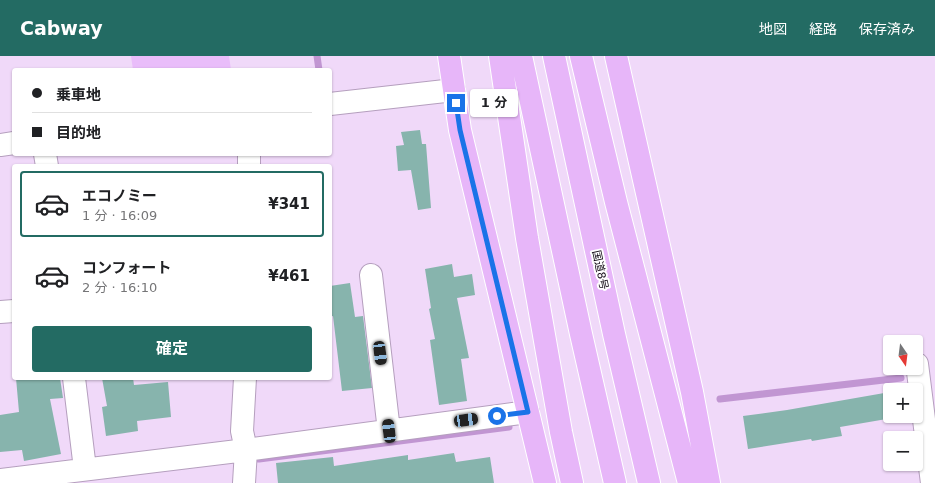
<!DOCTYPE html>
<html lang="ja">
<meta charset="utf-8">
<style>
:root{--surface:#fff;--page:#f2f2f2;--text:#202124;--muted:#757577;--line:#e0e0e0;--accent:#236b63}
body{margin:0;font-family:"DejaVu Sans","Noto Sans JP",sans-serif;background:var(--page);color:var(--text);height:100vh;display:flex;flex-direction:column;font-size:15px;white-space:nowrap}
*{box-sizing:border-box;margin:0}
p{font-size:13px;color:var(--muted)}
.icon{flex:none;width:22px;height:22px;fill:none;stroke:currentColor;stroke-width:2;stroke-linecap:round;stroke-linejoin:round}
.map{position:relative;flex:1;overflow:hidden}
.sheet{position:absolute;left:12px;top:108px;width:320px;height:216px;display:flex;flex-direction:column;background:var(--surface);border-radius:4px;box-shadow:0 1px 3px #0004}
.sheet>*{flex:none}
.hud{position:absolute;left:12px;top:12px;width:320px;height:88px;border-radius:4px;box-shadow:0 1px 3px #0004;display:grid;align-content:center;height:88px;padding:0 20px;background:var(--surface)}
.needle{width:26px;rotate:166deg}
.fabs{position:absolute;left:883px;top:279px;display:grid;gap:8px}
.fabs a{display:grid;place-items:center;width:40px;height:40px;border-radius:4px;background:var(--surface);box-shadow:0 1px 3px #0004;font-size:20px}
.end{position:absolute;width:18px;height:18px;margin:-9px;border:5px solid #1a73e8;background:#fff;box-shadow:0 0 0 2px #fff}
.from{border-radius:50%}
.bubble{position:absolute;height:28px;border-radius:4px;background:var(--surface);box-shadow:0 1px 3px #0004;font-size:13px;font-weight:700;line-height:28px;text-align:center}
.car{position:absolute;width:12px;height:24px;margin:-12px -6px;border-radius:5px;box-shadow:0 0 3px 1px #0007;background:linear-gradient(#222 24%,#8ab4d8 0 40%,#222 0 76%,#8ab4d8 0 86%,#222 0)}
.hud b{display:flex;align-items:center;gap:14px;height:38px;font-size:15px}
.hud b+b{border-top:1px solid var(--line)}
.hud i{width:10px;height:10px;background:var(--text)}
ul{padding:7px 0 0;list-style:none}
li{display:flex;align-items:center;gap:12px;height:66px;margin:0 8px 6px;padding:0 12px;border:2px solid transparent;border-radius:4px}
li div{flex:1}
li b{display:block;font-size:15px}
li em{font-style:normal;font-weight:700}
li.on{border-color:var(--accent)}
li>.icon{width:36px;height:36px;stroke-width:1.5}
.button{display:flex;gap:8px;margin-top:auto;padding:8px 20px}
.button a{flex:1;height:46px;border-radius:4px;background:var(--accent);color:#fff;font-size:16px;font-weight:700;line-height:46px;text-align:center}
header{display:flex;align-items:center;gap:24px;box-sizing:border-box;height:56px;padding:0 20px;background:var(--accent);color:#fff}
header strong{font-size:19px}
nav{display:flex;gap:22px;margin-inline-start:auto;font-size:14px}
.map>svg:first-child{display:block}
</style>
<header>
<strong>Cabway</strong>
<nav><a>地図</a><a>経路</a><a>保存済み</a></nav>
</header>
<div class="map">
<svg width="935" height="427" viewBox="0 0 935 427">
<rect width="100%" height="100%" fill="#f0d9f9"/>
<path fill="#e9bdfa" d="M131,0H229L231,14H133Z"/>
<g fill="none" stroke-linecap="round" stroke-linejoin="round">
<path stroke="#c196d2" stroke-width="7" d="M317,0L319,14
M720,343L901,322
M259,403L509,371"/>
</g>
<path fill="#87b4ad" d="M420,74L422,88H426L431,152L418,154L411,114L398,115L396,90L404,89L401,76Z
M452,208L454,221L472,218L475,239L457,242L469,302L461,303L467,345L439,349L430,284L435,283L429,253L431,252L425,213Z
M350,227L355,261L363,260L372,332L342,335L333,260L330,261V230Z
M16,322H60L63,342L50,343L61,398L24,405L22,394L0,396V359L19,356Z
M102,322H133L134,329L168,326L171,361L137,365L138,375L106,380L102,351L107,350Z
M890,336V360H904L840,371L842,380L812,385L811,383L748,393L743,360L787,354Z
M454,397L456,406L490,401L494,427H278L276,407L333,401L334,410L408,399V404Z"/>
<g fill="none" stroke-linecap="round" stroke-linejoin="round">
<g stroke="#b59fbe" stroke-width="24">
<path id="minor" d="M330,48L454,34
M0,89L14,87
M45,98L47,110
M249,98V110
M371,219L389,375
M0,256L14,255
M917,308L932,427
M74,322L85,413
M0,424L246,394L528,356
M244,427L246,394L242,375L245,322"/>
</g>
<g stroke="#fff" stroke-width="24">
<path id="highway" d="M449,0L460,74L545,427
M500,0L527,182L561,376L572,427
M521,0L581,278L615,427
M554,0L614,278L649,427
M581,0L616,146L689,427
M616,0L692,336L709,427"/>
</g>
<use href="#minor" stroke="#fff" stroke-width="22"/>
<use href="#highway" stroke="#e7b6f9" stroke-width="22"/>
</g>
<g fill="none" stroke-linecap="round" stroke-linejoin="round">
<path stroke="#1a73e8" stroke-width="5" d="M456,47L460,74L528,356L497,360"/>
</g>
<g text-anchor="middle" dominant-baseline="central" stroke-width="4" stroke-linejoin="round" paint-order="stroke">
<g font-size="11" fill="#120a15" stroke="#fff">
<text transform="translate(600 214) rotate(78)">国道8号</text>
</g>
</g>
</svg>
<div class="fabs">
<a><svg class="needle" viewBox="-14 -14 28 28"><path d="M0-13l5 13h-10z" fill="#e53935"/><path d="M0 13l5-13h-10z" fill="#757577"/></svg></a>
<a>+</a>
<a>−</a>
</div>
<i class="end from" style="left:497px;top:360px"></i>
<i class="end" style="left:456px;top:47px"></i>
<div class="bubble" style="left:470px;top:33px;width:48px">1 分</div>
<i class="car" style="left:380px;top:297px;rotate:173deg"></i>
<i class="car" style="left:466px;top:364px;rotate:82deg"></i>
<i class="car" style="left:389px;top:375px;rotate:353deg"></i>
<div class="hud">
<b><i class="from"></i>乗車地</b>
<b><i></i>目的地</b>
</div>
<section class="sheet">
<ul>
<li class="on"><svg class="icon" aria-label="car" viewBox="0 0 24 24"><path d="M5 17H2v-5l4-1 3-4h7l3 4 3 1v5h-3M9 17h6M6 11h13"/><circle cx="7" cy="17" r="2"/><circle cx="17" cy="17" r="2"/></svg><div><b>エコノミー</b><p>1 分 · 16:09</p></div><em>¥341</em></li>
<li><svg class="icon" aria-label="car" viewBox="0 0 24 24"><path d="M5 17H2v-5l4-1 3-4h7l3 4 3 1v5h-3M9 17h6M6 11h13"/><circle cx="7" cy="17" r="2"/><circle cx="17" cy="17" r="2"/></svg><div><b>コンフォート</b><p>2 分 · 16:10</p></div><em>¥461</em></li>
</ul>
<div class="button"><a>確定</a></div>
</section>
</div>
